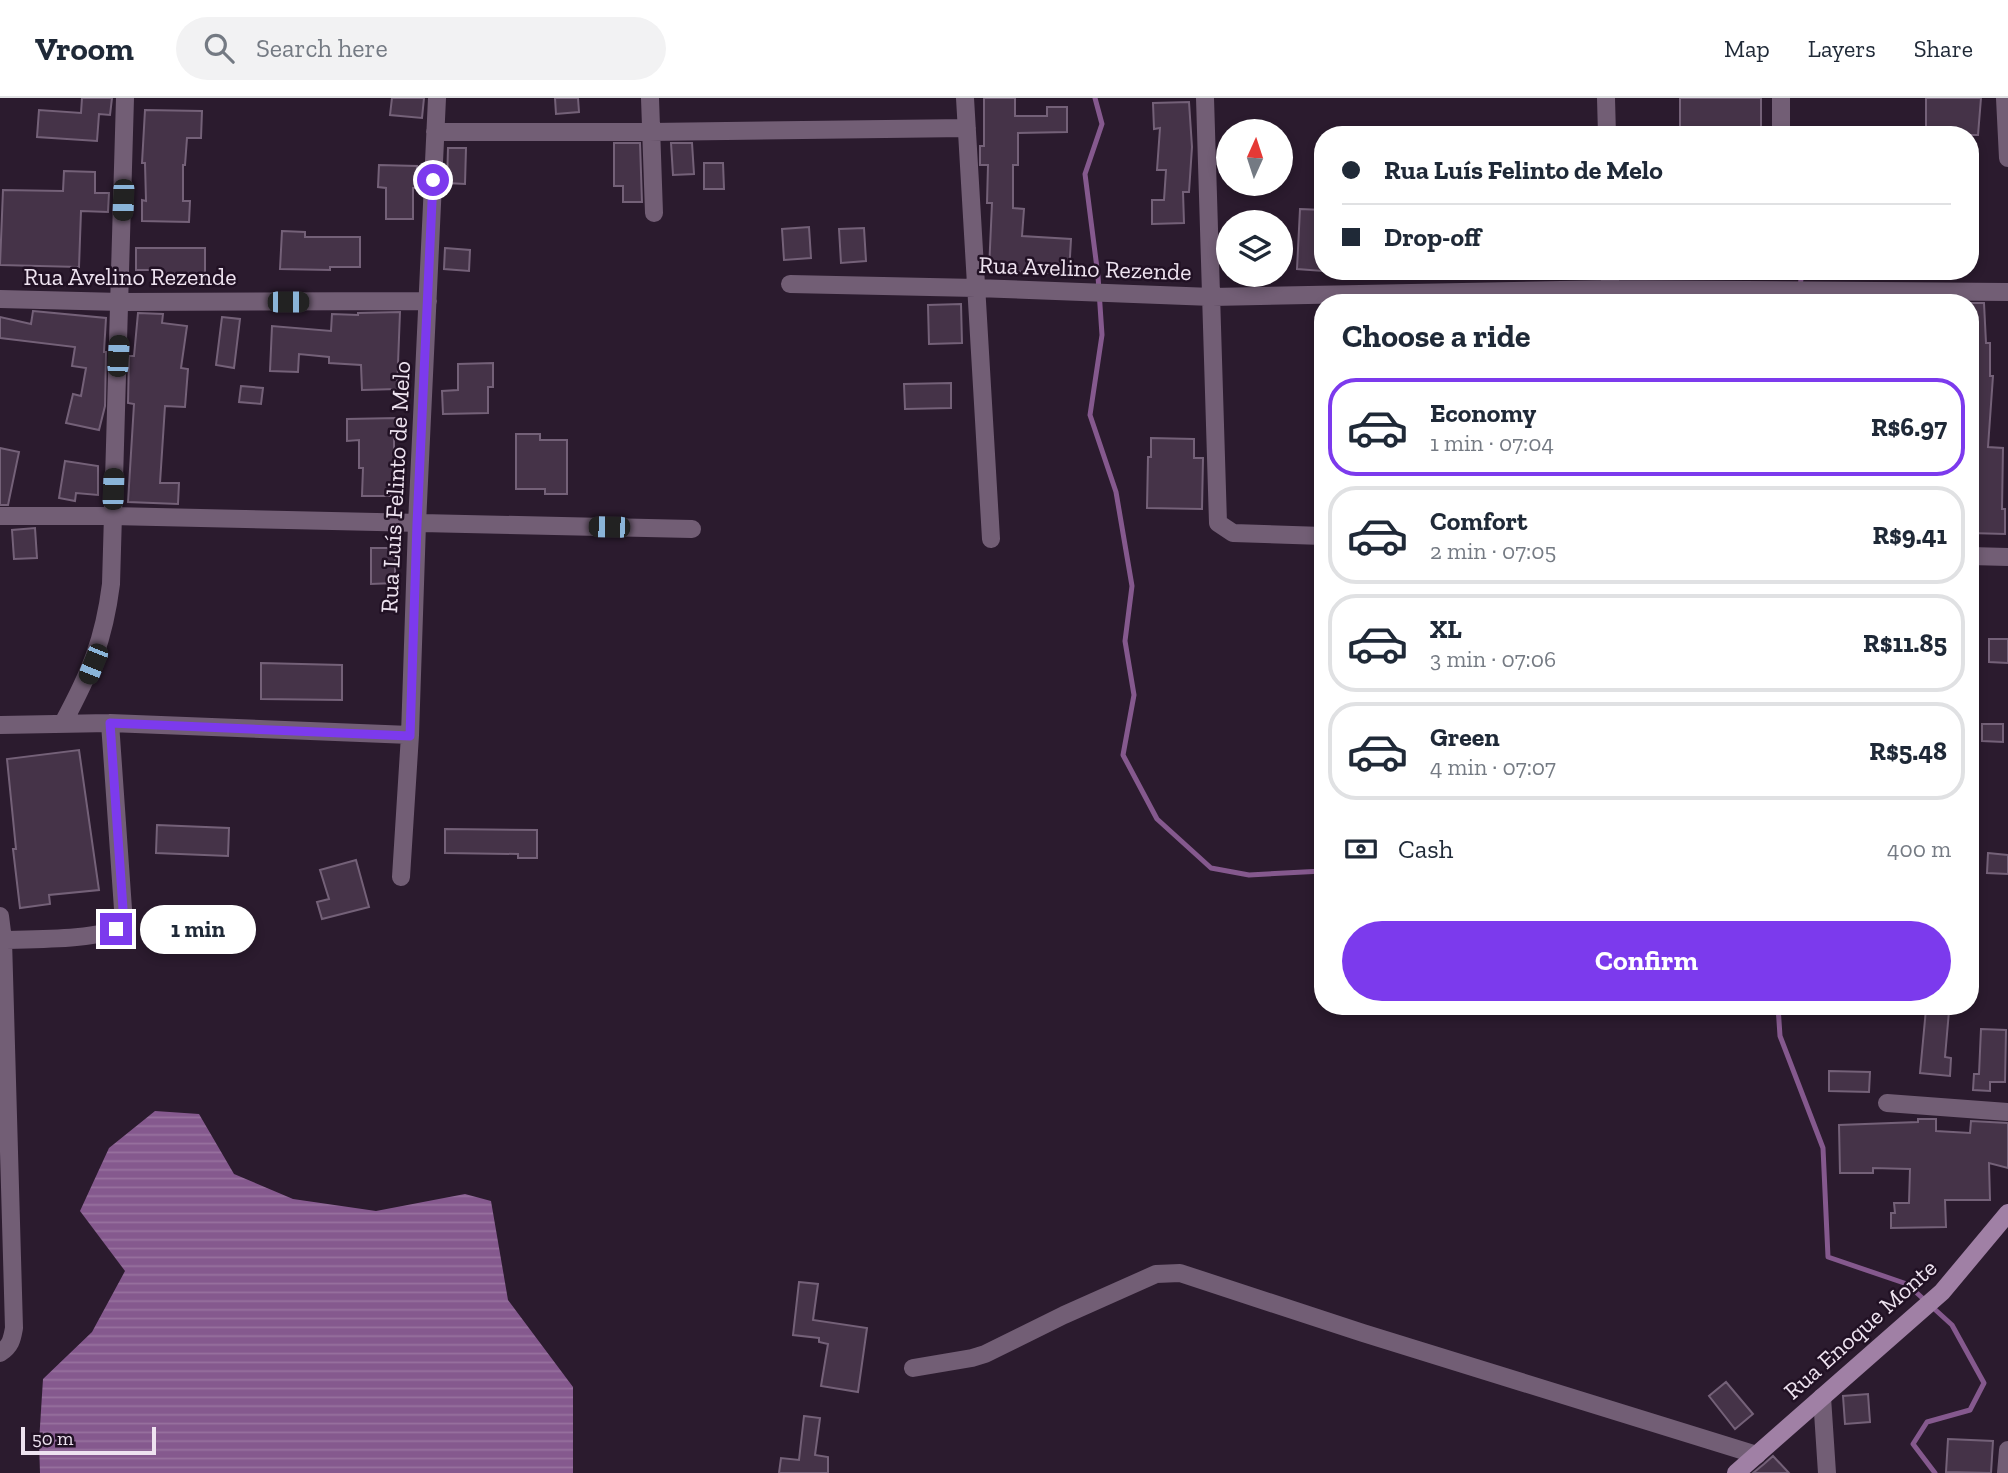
<!DOCTYPE html>
<meta charset="utf-8">
<style>
:root{--surface:#fff;--page:#f2f2f3;--text:#1f2937;--muted:#747a83;--line:#e0e1e3;--accent:#7c3aed}
body{margin:0;font-family:"Zilla Slab",serif;background:var(--page);color:var(--text);height:100vh;display:flex;flex-direction:column;font-size:26px;white-space:nowrap}
*{box-sizing:border-box;margin:0}
p{font-size:23px;color:var(--muted)}
.icon{flex:none;width:38px;height:38px;fill:none;stroke:currentColor;stroke-width:2;stroke-linecap:round;stroke-linejoin:round}
.map{position:relative;flex:1;overflow:hidden}
.details{position:absolute;left:1314px;top:196px;width:665px;height:721px;display:flex;flex-direction:column;background:var(--surface);border-radius:28px;box-shadow:0 4px 10px #0003}
.details>*{flex:none}
.top-card{position:absolute;left:1314px;top:28px;width:665px;height:154px;border-radius:28px;box-shadow:0 4px 10px #0003;display:grid;align-content:center;height:154px;padding:0 28px;background:var(--surface)}
.needle{width:46px;rotate:3deg}
.tools{position:absolute;left:1216px;top:21px;display:grid;gap:14px}
.tools a{display:grid;place-items:center;width:77px;height:77px;border-radius:50%;background:var(--surface);box-shadow:0 4px 10px #0003;font-size:35px}
.scale{position:absolute;left:21px;bottom:18px;width:135px;box-sizing:border-box;padding-left:7px;border:4px solid #eee3f0;border-top:0;font-size:19px;line-height:24px;white-space:nowrap;color:#eee3f0;-webkit-text-stroke:5px #211124;paint-order:stroke}
.end{position:absolute;width:32px;height:32px;margin:-16px;border:9px solid #7c3aed;background:#fff;box-shadow:0 0 0 4px #fff}
.from{border-radius:50%}
.bubble{position:absolute;height:49px;border-radius:24px;background:var(--surface);box-shadow:0 4px 10px #0003;font-size:23px;font-weight:800;line-height:49px;text-align:center}
.car{position:absolute;width:21px;height:42px;margin:-21px -10px;border-radius:9px;box-shadow:0 0 5px 2px #0007;background:linear-gradient(#222 24%,#8ab4d8 0 40%,#222 0 76%,#8ab4d8 0 86%,#222 0)}
.top-card b{display:flex;align-items:center;gap:24px;height:66px;font-size:26px}
.top-card b+b{border-top:2px solid var(--line)}
.top-card i{width:18px;height:18px;background:var(--text)}
ul{padding:0;list-style:none}
li{display:flex;align-items:center;gap:21px;height:98px;margin:0 14px 10px;padding:0 14px;border:4px solid var(--line);border-radius:28px}
li div{flex:1}
li b{display:block;font-size:26px}
li em{font-style:normal;font-weight:800}
li.active{border-color:var(--accent)}
li>.icon{width:63px;height:63px;stroke-width:1.5}
h2{padding:0 28px;font-size:32px;line-height:84px}
.pay{display:flex;align-items:center;gap:18px;height:77px;padding:0 28px;font-size:26px}
.pay p{margin-inline-start:auto}
.cta{display:flex;gap:14px;margin-top:auto;padding:14px 28px}
.cta a{flex:1;height:80px;border-radius:42px;background:var(--accent);color:#fff;font-size:28px;font-weight:800;line-height:80px;text-align:center}
header{display:flex;align-items:center;gap:42px;box-sizing:border-box;height:98px;padding:0 35px;background:var(--surface);border-bottom:2px solid var(--line)}
header strong{font-size:33px}
nav{display:flex;gap:38px;margin-inline-start:auto;font-size:24px}
.search{width:490px;height:63px;background:var(--page);display:flex;align-items:center;gap:18px;box-sizing:border-box;padding:0 24px;border-radius:38px;color:var(--muted);font-size:26px}
.map>svg:first-child{display:block}
</style>
<header>
<strong>Vroom</strong>
<div class="search"><svg class="icon" aria-label="search" viewBox="0 0 24 24"><circle cx="10" cy="10" r="6"/><path d="M15 15l6 6"/></svg>Search here</div>
<nav><a>Map</a><a>Layers</a><a>Share</a></nav>
</header>
<div class="map">
<svg width="2008" height="1375" viewBox="0 0 2008 1375">
<defs>
<pattern id="water-rules" width="6" height="5" patternUnits="userSpaceOnUse" patternTransform="scale(1.75)"><rect width="6" height="5" fill="#85598e"/><path d="M0 2.5h6" fill="none" stroke="#97719e"/></pattern>
</defs>
<rect width="100%" height="100%" fill="#2b1b2e"/>
<path fill="url(#water-rules)" d="M155,1013L199,1016L234,1076L293,1101L376,1113L465,1096L491,1103L508,1202L573,1289V1375H40L39,1344L43,1281L92,1234L125,1173L80,1113L109,1050Z"/>
<g fill="none" stroke-linecap="round" stroke-linejoin="round">
<path stroke="#85598e" stroke-width="5" d="M1095,0L1102,26L1085,76L1098,178L1102,237L1090,317L1116,394L1132,488L1125,543L1134,597L1123,657L1157,721L1211,770L1249,777L1323,773
M1798,205L1801,181L1799,173
M1778,908L1780,938L1823,1050L1828,1159L1907,1186L1952,1227L1984,1285L1970,1312L1927,1324L1913,1346L1935,1375"/>
</g>
<path fill="#453348" stroke="#746178" stroke-width="2" d="M82,0H112L110,17L99,16L97,43L37,39L39,12L81,15Z
M392,0H424L422,20L390,17Z
M555,0H578L579,14L556,16Z
M984,0H1015V18H1047V9H1067V34L1018,35V67H1013V110L1024,111L1022,138L1071,141L1069,176L989,172L992,105H987L988,67H980V48H984Z
M1680,0H1761V37H1680Z
M1926,0H1981L1978,37H1926Z
M1189,4L1192,49L1189,94H1183L1184,125L1152,126V102H1164L1166,72H1157L1160,30L1154,31L1153,5Z
M145,12L202,13L201,40H187L185,67H183V103H190L189,124L142,123V102L146,103L145,65H142Z
M614,45H640L642,104H623V88H614Z
M671,45H692L694,76L673,77Z
M448,50H466L465,86L447,85Z
M704,65H723L724,91H704Z
M379,67L417,68L416,90H413V121H386V90L378,89Z
M64,73L95,74V95H109L108,114L81,113L79,169L0,167L3,92L63,93Z
M1300,111L1323,112V173L1297,171Z
M809,129L811,160L784,162L782,131Z
M864,130L866,163L841,165L839,131Z
M282,133L305,134V139H360V169H330V172L280,171Z
M136,150H205V184H160V172H136Z
M445,150L470,152L469,173L444,171Z
M1970,205H1984L1986,245H1990V278H1993L1988,349L2003,350L2002,411H2005V436L1970,435Z
M961,206L962,245L929,246L928,207Z
M33,213L106,220L104,254H106L105,308L99,332L66,325L73,296L81,298L86,270L72,268L75,249L0,240V219L31,226Z
M400,214L397,291L362,292L361,267L329,265V259L299,256L298,274L270,273L272,228L331,233L332,216L358,217V215Z
M138,215L163,216L162,225L187,228L181,270L188,271L185,309L165,308L160,385H179L178,406L128,404L134,306L128,305L129,258H134Z
M222,219L240,221L234,270L216,267Z
M493,265V289H488V315L443,316L442,293L458,292V266Z
M951,285V310L905,311L904,286Z
M241,288L263,290L261,306L239,304Z
M397,320L398,341H394V377H397L396,398H362L363,370H359V342L347,343V321Z
M516,336H540V342H567V396H545V391H516Z
M1151,340L1194,341V360H1203L1202,411L1147,410L1148,359H1151Z
M0,350L19,354L8,407H0Z
M65,363L98,368V397L76,395L75,403L59,400Z
M35,430L37,460L14,461L12,432Z
M371,450H395V485L371,486Z
M1989,541H2008V565L1989,564Z
M261,565L342,567V602L261,601Z
M1982,626H2003V644L1982,643Z
M79,652L99,792L49,797L50,806L20,810L13,751H16L7,661Z
M157,727L229,730L228,758L156,755Z
M445,731L537,732V760H518V756L445,755Z
M1988,755L2008,757V776L1987,775Z
M356,762L369,809L322,821L317,804L329,801L320,772Z
M1926,911L1949,913L1945,959L1951,960L1950,978L1920,975Z
M1981,931L2006,932L2005,984H1990V993L1973,992L1974,976H1979Z
M1829,973L1870,974L1869,994L1829,993Z
M1918,1021H1936V1033L1970,1035L1971,1023L2008,1025V1070L1989,1065L1990,1102H1945L1946,1129L1891,1130V1115H1895L1894,1105H1909L1910,1071L1873,1070V1075H1840L1839,1027L1918,1024Z
M799,1184L818,1186L813,1222L867,1230L858,1294L821,1288L828,1246L819,1244V1240L793,1237Z
M1726,1284L1753,1316L1735,1331L1709,1298Z
M1868,1296L1870,1324L1845,1326L1843,1298Z
M804,1318L820,1320L815,1357L828,1359V1375H779L781,1360L799,1362Z
M1948,1341L1993,1343L1991,1375L1946,1374Z
M1773,1358L1789,1375H1753L1764,1366Z"/>
<g fill="none" stroke-linecap="round" stroke-linejoin="round">
<path stroke="#725e75" stroke-width="18" d="M650,0L654,115
M965,0L991,441
M1205,0L1218,425L1233,435L1323,438
M1606,0L1607,37
M1781,0V29
M2005,0L2008,60
M435,34H650L967,30
M1610,173V205
M790,186L976,190L1212,199L1610,191L2008,194
M0,201L121,204L428,203
M0,418H112L692,431
M1970,458L2008,459
M63,625C90,575 104,542 111,486L125,0
M0,627L110,625L410,637
M401,779L410,637L417,426L437,0
M0,818L3,842L14,1230C12,1241 11,1248 0,1255
M0,842C26,841 104,843 121,827L123,811L110,625
M1887,1005L2008,1014
M913,1270L972,1260L985,1256L1064,1217L1156,1176L1180,1175L1363,1235L1757,1357
M1822,1299L1827,1375
M2006,1375L2008,1352"/>
<path stroke="#a080a5" stroke-width="18" d="M1736,1375L1942,1194L2008,1115"/>
</g>
<g fill="none" stroke-linecap="round" stroke-linejoin="round">
<path stroke="#7c3aed" stroke-width="9" d="M116,831L121,827L123,811L110,625L410,638L417,426L433,82"/>
</g>
<g text-anchor="middle" dominant-baseline="central" stroke-width="5" stroke-linejoin="round" paint-order="stroke">
<g font-size="24" fill="#eee3f0" stroke="#211124">
<text transform="translate(1085 170) rotate(2)">Rua Avelino Rezende</text>
<text x="130" y="178">Rua Avelino Rezende</text>
<text transform="translate(395 389) rotate(-87)">Rua Luís Felinto de Melo</text>
<text transform="translate(1860 1231) rotate(-42)">Rua Enoque Monte</text>
</g>
</g>
</svg>
<div class="tools">
<a><svg class="needle" viewBox="-14 -14 28 28"><path d="M0-13l5 13h-10z" fill="#e53935"/><path d="M0 13l5-13h-10z" fill="#747a83"/></svg></a>
<a><svg class="icon" aria-label="layers" viewBox="0 0 24 24"><path d="M12 4l9 5-9 5-9-5zM3 14l9 5 9-5"/></svg></a>
</div>
<div class="scale">50 m</div>
<i class="end from" style="left:433px;top:82px"></i>
<i class="end" style="left:116px;top:831px"></i>
<div class="bubble" style="left:140px;top:807px;width:116px">1 min</div>
<i class="car" style="left:123px;top:102px;rotate:182deg"></i>
<i class="car" style="left:288px;top:204px;rotate:90deg"></i>
<i class="car" style="left:118px;top:258px;rotate:3deg"></i>
<i class="car" style="left:113px;top:391px;rotate:2deg"></i>
<i class="car" style="left:609px;top:429px;rotate:271deg"></i>
<i class="car" style="left:93px;top:566px;rotate:202deg"></i>
<div class="top-card">
<b><i class="from"></i>Rua Luís Felinto de Melo</b>
<b><i></i>Drop-off</b>
</div>
<section class="details">
<h2>Choose a ride</h2>
<ul>
<li class="active"><svg class="icon" aria-label="car" viewBox="0 0 24 24"><path d="M5 17H2v-5l4-1 3-4h7l3 4 3 1v5h-3M9 17h6M6 11h13"/><circle cx="7" cy="17" r="2"/><circle cx="17" cy="17" r="2"/></svg><div><b>Economy</b><p>1 min · 07:04</p></div><em>R$6.97</em></li>
<li><svg class="icon" aria-label="car" viewBox="0 0 24 24"><path d="M5 17H2v-5l4-1 3-4h7l3 4 3 1v5h-3M9 17h6M6 11h13"/><circle cx="7" cy="17" r="2"/><circle cx="17" cy="17" r="2"/></svg><div><b>Comfort</b><p>2 min · 07:05</p></div><em>R$9.41</em></li>
<li><svg class="icon" aria-label="car" viewBox="0 0 24 24"><path d="M5 17H2v-5l4-1 3-4h7l3 4 3 1v5h-3M9 17h6M6 11h13"/><circle cx="7" cy="17" r="2"/><circle cx="17" cy="17" r="2"/></svg><div><b>XL</b><p>3 min · 07:06</p></div><em>R$11.85</em></li>
<li><svg class="icon" aria-label="car" viewBox="0 0 24 24"><path d="M5 17H2v-5l4-1 3-4h7l3 4 3 1v5h-3M9 17h6M6 11h13"/><circle cx="7" cy="17" r="2"/><circle cx="17" cy="17" r="2"/></svg><div><b>Green</b><p>4 min · 07:07</p></div><em>R$5.48</em></li>
</ul>
<div class="pay"><svg class="icon" aria-label="cash" viewBox="0 0 24 24"><path d="M3 7h18v10H3z"/><circle cx="12" cy="12" r="2"/></svg>Cash<p>400 m</p></div>
<div class="cta"><a>Confirm</a></div>
</section>
</div>
